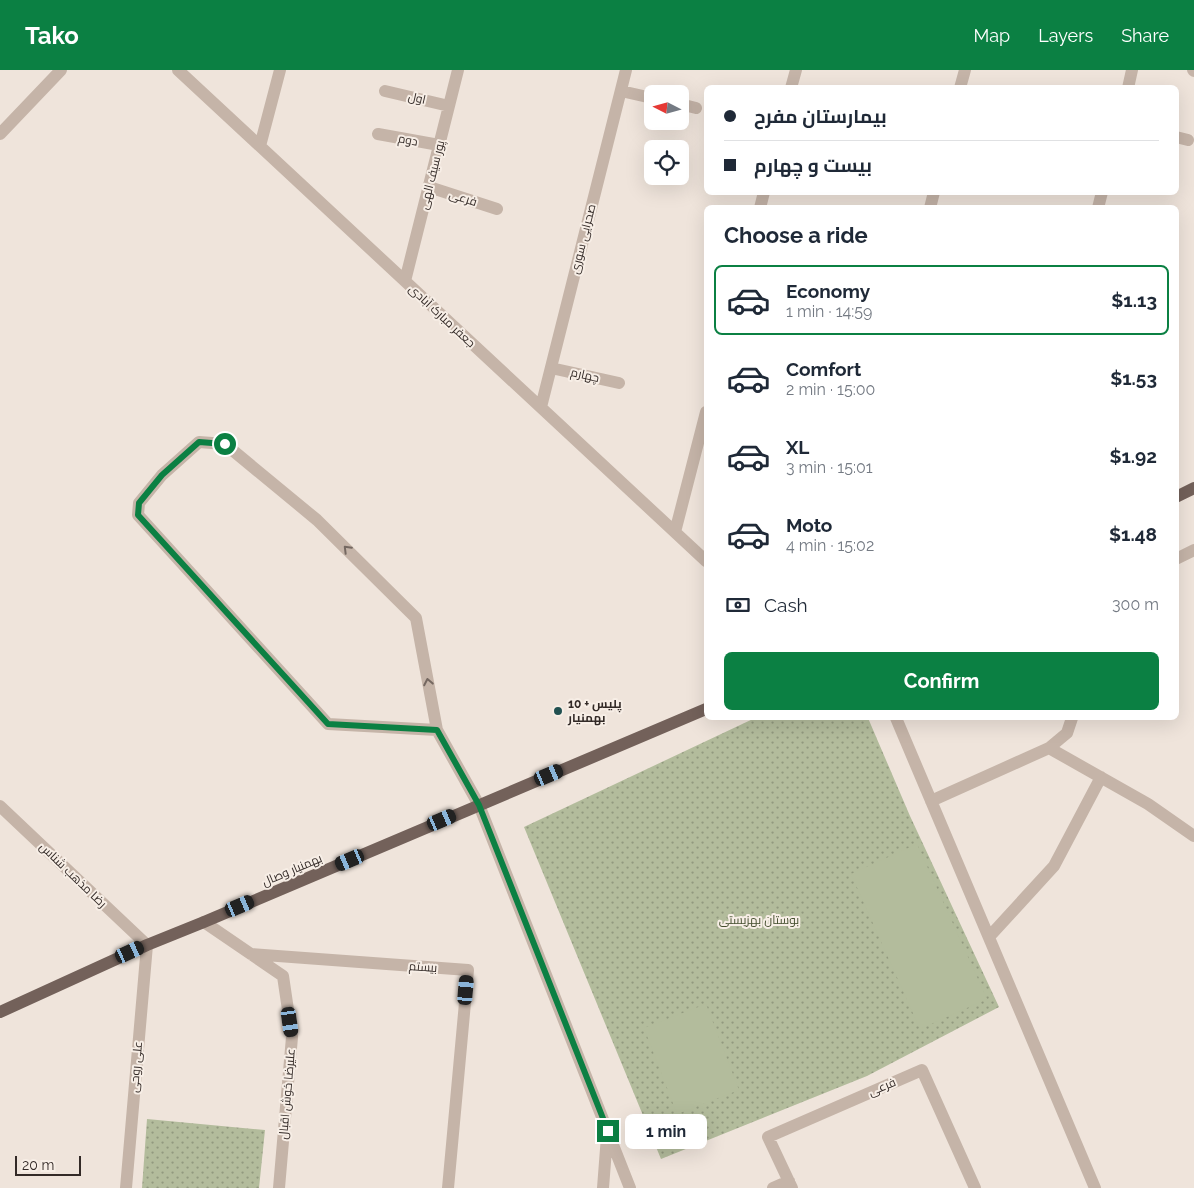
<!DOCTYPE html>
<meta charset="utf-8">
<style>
:root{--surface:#fff;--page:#f2f2f3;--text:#1f2937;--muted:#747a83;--line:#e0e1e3;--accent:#0b8043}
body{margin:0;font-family:Raleway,Cairo,sans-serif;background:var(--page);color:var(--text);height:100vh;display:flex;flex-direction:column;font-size:19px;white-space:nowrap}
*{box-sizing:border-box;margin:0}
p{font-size:16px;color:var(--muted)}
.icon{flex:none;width:28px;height:28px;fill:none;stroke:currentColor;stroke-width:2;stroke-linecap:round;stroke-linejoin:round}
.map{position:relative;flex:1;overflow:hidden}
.drawer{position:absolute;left:704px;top:135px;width:475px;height:515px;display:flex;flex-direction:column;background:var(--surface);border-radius:8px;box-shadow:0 5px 20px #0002}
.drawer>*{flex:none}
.guide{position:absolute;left:704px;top:15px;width:475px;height:110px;border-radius:8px;box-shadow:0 5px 20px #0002;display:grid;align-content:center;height:110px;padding:0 20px;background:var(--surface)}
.needle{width:32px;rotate:276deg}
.fabs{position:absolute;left:644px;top:15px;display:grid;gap:10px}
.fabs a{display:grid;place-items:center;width:45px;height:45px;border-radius:8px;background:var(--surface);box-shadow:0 5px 20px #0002;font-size:25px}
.scale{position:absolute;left:15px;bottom:12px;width:66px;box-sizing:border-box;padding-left:5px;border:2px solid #332a27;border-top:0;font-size:14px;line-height:18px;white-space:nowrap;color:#332a27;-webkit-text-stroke:4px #f7eee6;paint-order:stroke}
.end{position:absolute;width:22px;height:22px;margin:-11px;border:6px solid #0b8043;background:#fff;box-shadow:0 0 0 2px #fff}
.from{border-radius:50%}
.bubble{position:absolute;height:35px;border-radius:8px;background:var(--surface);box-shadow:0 5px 20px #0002;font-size:16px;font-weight:700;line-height:35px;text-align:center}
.car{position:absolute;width:15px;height:30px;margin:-15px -8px;border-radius:6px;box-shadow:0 0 4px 1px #0007;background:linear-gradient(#222 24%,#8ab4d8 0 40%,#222 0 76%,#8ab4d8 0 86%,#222 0)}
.guide b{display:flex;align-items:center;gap:18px;height:48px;font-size:19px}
.guide b+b{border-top:1px solid var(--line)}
.guide i{width:12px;height:12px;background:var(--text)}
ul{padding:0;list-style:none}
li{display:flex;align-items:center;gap:15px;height:70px;margin:0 10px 8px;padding:0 10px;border:2px solid transparent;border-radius:8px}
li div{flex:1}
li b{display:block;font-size:19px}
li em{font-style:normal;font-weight:700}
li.selected{border-color:var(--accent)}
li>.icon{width:45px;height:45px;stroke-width:1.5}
h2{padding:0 20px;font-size:22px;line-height:60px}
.pay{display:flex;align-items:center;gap:12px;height:55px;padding:0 20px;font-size:19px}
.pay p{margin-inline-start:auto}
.primary-button{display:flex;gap:10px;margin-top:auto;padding:10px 20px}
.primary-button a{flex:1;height:58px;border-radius:8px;background:var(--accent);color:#fff;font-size:20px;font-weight:700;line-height:58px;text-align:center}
header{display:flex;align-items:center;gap:30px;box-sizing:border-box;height:70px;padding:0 25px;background:var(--accent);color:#fff}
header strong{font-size:24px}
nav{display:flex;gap:28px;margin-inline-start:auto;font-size:18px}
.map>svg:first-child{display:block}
</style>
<header>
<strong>Tako</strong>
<nav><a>Map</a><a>Layers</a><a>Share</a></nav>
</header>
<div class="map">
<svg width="1194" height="1118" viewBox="0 0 1194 1118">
<defs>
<pattern id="grass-dots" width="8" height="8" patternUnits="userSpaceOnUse" patternTransform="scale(1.25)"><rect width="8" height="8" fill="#b3bc9c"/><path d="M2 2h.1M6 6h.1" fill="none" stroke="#92997f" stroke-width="1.8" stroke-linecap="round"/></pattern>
</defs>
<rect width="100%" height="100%" fill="#efe4db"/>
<path fill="url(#grass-dots)" d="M755,648H868L910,746L999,937L867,1006L661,1089L524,757Z
M147,1049L265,1060L259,1118H142Z"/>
<path fill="#b3bc9c" d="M917,774L987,929L920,959L851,804Z
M706,934L739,1020L677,1044L644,958Z"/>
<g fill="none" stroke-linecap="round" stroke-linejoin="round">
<path stroke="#c5b4a8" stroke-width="12" d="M178,0L706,491
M1193,0L1194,1
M791,18L796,0
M960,18L965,0
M1128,18L1132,0
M385,21L449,36
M621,21L652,28
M680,34L696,38
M0,64L61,0
M378,64L439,75
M1176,67L1188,70
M260,76L280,0
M429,117L497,139
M760,138L764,122
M930,138L934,122
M1098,138L1102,122
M405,211L458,0
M551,298L619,313
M541,337L626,0
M675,462L706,342
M1176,489L1194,480
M896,648L1095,1118
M437,660L328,654L138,445L139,433L162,405L199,372L225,374L317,450L416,548L437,660L479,735L630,1118
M1049,678L1148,734L1194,766
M931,731L1049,678L1067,663L1072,648
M0,736L147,875L126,1118
M204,852L283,906L292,967L279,1118
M989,867L1054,796L1101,707
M251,884L468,900L448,1118
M603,1118L607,1066
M773,1118L789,1111
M792,1118L768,1067L922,1000L975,1118"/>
<path stroke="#73615a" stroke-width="12" d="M1176,427L1194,418
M0,942L147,875L204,852L706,639"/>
</g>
<defs><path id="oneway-chevron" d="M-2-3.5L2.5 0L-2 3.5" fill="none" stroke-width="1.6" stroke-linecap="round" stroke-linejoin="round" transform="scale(1.25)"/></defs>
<g stroke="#756861">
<use href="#oneway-chevron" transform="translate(347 479) rotate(-135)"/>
<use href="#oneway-chevron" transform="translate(428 612) rotate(-101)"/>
</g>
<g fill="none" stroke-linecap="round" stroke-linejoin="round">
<path stroke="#0b8043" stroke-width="6" d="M225,374L199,372L162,405L139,433L138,445L328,654L437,660L479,735L608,1061"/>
</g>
<circle fill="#215050" stroke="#f7eee6" stroke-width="2" cx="558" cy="641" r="5"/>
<g text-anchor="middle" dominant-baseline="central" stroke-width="4" stroke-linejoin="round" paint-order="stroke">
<g font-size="12" fill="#332a27" stroke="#f7eee6">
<text transform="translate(417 28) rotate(13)">اول</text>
<text transform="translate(408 70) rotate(11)">دوم</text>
<text transform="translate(432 105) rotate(-76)">پور سیف الهی</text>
<text transform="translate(463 128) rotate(18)">فرعی</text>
<text transform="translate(583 169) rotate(-76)">صحرایی سوری</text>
<text transform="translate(442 246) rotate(43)">جعفر مبارک آبادی</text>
<text transform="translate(585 305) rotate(13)">چهارم</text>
<text transform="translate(292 800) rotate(-23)">بهمنیار وصال</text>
<text transform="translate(73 805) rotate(44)">رضا مذهب شناس</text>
<text transform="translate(423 897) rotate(4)">بیستم</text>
<text transform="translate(136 997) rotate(-85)">علی روحی</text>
<text transform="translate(882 1017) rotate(-23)">فرعی</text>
<text transform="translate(287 1024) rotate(-85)">علیرضا خوش اقبال</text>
</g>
<g font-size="12" font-weight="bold" fill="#332a27" stroke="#f7eee6" text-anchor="start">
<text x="568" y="634">پلیس + 10<tspan x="568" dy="14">بهمنیار</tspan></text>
</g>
<g font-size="12" fill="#444e2e" stroke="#f7eee6">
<text x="759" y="850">بوستان بهزیستی</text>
</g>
</g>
</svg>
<div class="fabs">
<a><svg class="needle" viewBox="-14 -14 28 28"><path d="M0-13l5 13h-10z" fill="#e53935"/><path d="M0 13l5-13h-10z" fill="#747a83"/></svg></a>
<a><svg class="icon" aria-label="locate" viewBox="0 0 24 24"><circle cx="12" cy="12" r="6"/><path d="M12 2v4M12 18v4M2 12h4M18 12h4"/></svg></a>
</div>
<div class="scale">20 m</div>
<i class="end from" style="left:225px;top:374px"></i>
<i class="end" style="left:608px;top:1061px"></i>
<div class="bubble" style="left:625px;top:1044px;width:82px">1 min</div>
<i class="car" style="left:549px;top:705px;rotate:67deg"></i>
<i class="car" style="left:442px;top:750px;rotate:67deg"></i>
<i class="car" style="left:350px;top:790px;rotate:247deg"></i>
<i class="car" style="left:240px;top:836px;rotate:67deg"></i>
<i class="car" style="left:130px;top:882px;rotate:65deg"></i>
<i class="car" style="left:466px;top:920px;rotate:5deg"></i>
<i class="car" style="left:290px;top:952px;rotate:172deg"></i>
<div class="guide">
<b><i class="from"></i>بیمارستان مفرح</b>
<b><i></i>بیست و چهارم</b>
</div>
<section class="drawer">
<h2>Choose a ride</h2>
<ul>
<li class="selected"><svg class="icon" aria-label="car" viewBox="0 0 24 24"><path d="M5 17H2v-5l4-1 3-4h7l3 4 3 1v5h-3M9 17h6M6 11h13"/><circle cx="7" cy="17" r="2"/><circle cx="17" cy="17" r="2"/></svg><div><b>Economy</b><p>1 min · 14:59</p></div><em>$1.13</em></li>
<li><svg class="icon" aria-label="car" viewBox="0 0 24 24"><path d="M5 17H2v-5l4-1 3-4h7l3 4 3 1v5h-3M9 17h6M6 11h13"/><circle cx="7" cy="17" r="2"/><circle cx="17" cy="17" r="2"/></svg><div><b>Comfort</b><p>2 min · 15:00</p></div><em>$1.53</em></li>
<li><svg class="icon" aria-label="car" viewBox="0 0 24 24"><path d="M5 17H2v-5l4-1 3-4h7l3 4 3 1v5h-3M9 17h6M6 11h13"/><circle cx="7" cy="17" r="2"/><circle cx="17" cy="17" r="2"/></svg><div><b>XL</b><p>3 min · 15:01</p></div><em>$1.92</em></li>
<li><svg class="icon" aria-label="car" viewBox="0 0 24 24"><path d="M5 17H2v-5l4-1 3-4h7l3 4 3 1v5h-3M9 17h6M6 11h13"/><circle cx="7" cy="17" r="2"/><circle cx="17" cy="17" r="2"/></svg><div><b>Moto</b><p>4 min · 15:02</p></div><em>$1.48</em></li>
</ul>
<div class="pay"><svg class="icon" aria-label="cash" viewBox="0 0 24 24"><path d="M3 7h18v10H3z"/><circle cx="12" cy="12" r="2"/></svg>Cash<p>300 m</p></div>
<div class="primary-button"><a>Confirm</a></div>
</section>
</div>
